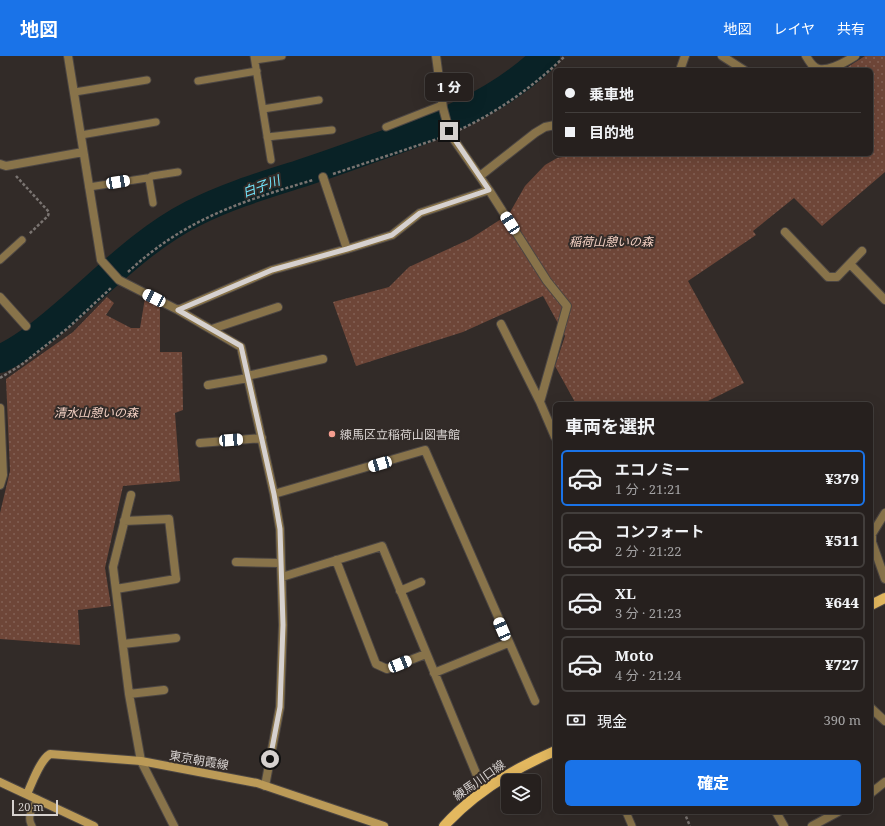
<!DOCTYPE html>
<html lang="ja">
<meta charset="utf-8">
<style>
:root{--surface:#26201e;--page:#2e2827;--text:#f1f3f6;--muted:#a4a3a4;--line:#423e3c;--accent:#1a73e8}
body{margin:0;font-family:"Noto Serif","Noto Sans JP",serif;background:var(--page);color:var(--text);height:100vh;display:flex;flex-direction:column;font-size:15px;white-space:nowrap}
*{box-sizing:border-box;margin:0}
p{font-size:13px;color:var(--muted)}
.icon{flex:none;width:22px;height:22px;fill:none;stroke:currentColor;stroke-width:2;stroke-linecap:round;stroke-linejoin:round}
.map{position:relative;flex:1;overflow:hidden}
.details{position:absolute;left:553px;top:346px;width:320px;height:412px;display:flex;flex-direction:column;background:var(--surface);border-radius:6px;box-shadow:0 4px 16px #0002,0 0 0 1px var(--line)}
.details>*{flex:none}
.hud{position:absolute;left:553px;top:12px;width:320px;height:88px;border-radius:6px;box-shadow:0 4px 16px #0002,0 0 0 1px var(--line);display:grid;align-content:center;height:88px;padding:0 12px;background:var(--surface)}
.buttons{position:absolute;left:501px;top:718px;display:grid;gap:8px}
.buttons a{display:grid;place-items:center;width:40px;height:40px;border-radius:6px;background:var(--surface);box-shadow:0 4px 16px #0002,0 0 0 1px var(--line);font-size:20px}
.scale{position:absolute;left:12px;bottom:10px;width:46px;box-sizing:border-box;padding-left:4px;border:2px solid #d6d1cf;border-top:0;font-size:11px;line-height:14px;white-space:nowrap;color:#d6d1cf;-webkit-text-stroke:3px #322b28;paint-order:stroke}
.end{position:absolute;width:18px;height:18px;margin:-9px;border:5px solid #d6d1cf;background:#111;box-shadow:0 0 0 2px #111}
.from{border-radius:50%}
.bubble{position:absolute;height:28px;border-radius:6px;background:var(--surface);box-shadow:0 4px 16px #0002,0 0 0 1px var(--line);font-size:13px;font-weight:800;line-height:28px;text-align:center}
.car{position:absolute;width:12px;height:24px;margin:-12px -6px;border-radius:5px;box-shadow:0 0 3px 1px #0007;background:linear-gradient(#fff 24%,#345 0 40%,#fff 0 76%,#345 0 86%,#fff 0)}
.hud b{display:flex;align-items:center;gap:14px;height:38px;font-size:15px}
.hud b+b{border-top:1px solid var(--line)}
.hud i{width:10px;height:10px;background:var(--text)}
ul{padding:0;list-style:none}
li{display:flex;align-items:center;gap:12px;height:56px;margin:0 8px 6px;padding:0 4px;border:2px solid var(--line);border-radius:6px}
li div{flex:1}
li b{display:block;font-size:15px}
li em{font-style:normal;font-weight:800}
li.on{border-color:var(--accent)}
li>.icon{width:36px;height:36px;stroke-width:1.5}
h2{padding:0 12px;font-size:18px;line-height:48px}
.pay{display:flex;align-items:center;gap:10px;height:44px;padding:0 12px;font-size:15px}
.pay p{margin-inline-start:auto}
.primary-button{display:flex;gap:8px;margin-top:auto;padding:8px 12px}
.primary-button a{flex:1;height:46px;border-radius:6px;background:var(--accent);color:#fff;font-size:16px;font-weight:800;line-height:46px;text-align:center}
header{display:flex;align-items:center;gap:24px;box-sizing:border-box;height:56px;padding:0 20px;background:var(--accent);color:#fff}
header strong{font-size:19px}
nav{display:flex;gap:22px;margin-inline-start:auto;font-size:14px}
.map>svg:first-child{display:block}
</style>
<header>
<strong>地図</strong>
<nav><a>地図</a><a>レイヤ</a><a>共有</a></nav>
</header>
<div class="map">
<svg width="885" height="770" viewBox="0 0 885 770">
<defs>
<pattern id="grass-dots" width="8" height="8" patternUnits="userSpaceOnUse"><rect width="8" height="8" fill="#6e4638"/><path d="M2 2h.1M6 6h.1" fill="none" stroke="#826054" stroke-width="1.8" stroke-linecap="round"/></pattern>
</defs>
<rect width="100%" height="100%" fill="#322b28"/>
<path fill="url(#grass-dots)" d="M865,0H885V116L822,170L794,142L753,175L756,179L688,225L744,327L702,348H576L555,310L565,280L543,240L463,276L356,310L333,246L389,231L409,211L470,183L509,158L525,130L545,109L557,102L581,98H871V14H843Z
M107,241L114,247L106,259L131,272H140L145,242L160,249V296H182L183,354L175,357L180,425L123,430L105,512L111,550L78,554L80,589L0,583V457L10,415L6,323L73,276Z"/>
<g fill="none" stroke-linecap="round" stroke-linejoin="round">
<path stroke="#092226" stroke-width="28" d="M0,303C27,290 49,271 72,251C110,218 147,181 192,158C225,141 261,130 296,119C321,111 346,102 371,93C433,72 498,48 546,0"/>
<g stroke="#4c4643" stroke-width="9">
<path id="lane" d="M254,0L271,104
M255,4L282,0
M198,25L257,15
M75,36L147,24
M263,53L319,44
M386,71L442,49
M81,79L156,66
M267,81L332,74
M149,122L152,120L178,116
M89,131L147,122L149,123L153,147
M0,204L22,184
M626,756L632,770
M32,770C26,761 33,752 37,743"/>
</g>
<g stroke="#4c4643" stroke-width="10">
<path id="street" d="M68,0L101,204L119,224L178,254L241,291L274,438L280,473L283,569L280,651L265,730
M436,0L443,52L450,78L489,134L547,225L567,250L540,346L555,381
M722,0L744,14
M806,0C809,5 813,12 819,13C830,15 847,5 855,0
M680,14L685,0
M0,108L6,110L83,96
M480,120L535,77L545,71L555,69
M323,121L347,193
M785,176L828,221H837L862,195
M850,208L885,244
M0,241L26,270
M178,254L272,214L347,193L392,179L420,157L489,134
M501,268L540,346
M212,273L278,251
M247,320L323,303
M208,329L248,322
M0,352L3,419L0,429
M200,387L262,382
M274,438L425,394L535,645
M131,439L113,511L129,638L141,705L174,770
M885,457L872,478V486L885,523
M336,504L376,608L387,613L426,598
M236,506L281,507
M282,521L382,490L483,734
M116,533L176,523L169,463L124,465
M400,535L421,526
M123,588L176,582
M434,617L508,587
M129,638L164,634
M871,652L885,665
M871,737L885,726
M776,756L784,770
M812,770L838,756"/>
</g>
<g stroke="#4c4643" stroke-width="10">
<path id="secondary" d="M0,726L94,770
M27,738C32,727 40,704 50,698L141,705L257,727L384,770"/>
</g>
<g stroke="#4c4643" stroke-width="12">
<path id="primary" d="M871,549L885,542
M444,770C475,736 513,713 555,695"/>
</g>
<path stroke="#7a7471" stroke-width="2.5" stroke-dasharray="3 2" stroke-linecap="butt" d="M459,74C498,56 534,30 565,0
M333,118L440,82
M16,120L49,156L48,160L29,178
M128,216C185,163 240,146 313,124
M0,322L21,309L68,272L111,232
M684,756L690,770"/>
<use href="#lane" stroke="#88734a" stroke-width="7"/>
<use href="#street" stroke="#88734a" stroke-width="8"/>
<use href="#secondary" stroke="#bb9a57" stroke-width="8"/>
<use href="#primary" stroke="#e3b85f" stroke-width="10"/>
</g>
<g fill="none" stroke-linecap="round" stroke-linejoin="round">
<path stroke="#d6d1cf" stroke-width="5" d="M270,703L280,651L283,569L280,473L274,438L241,290L178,254L272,214L347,193L392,179L420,157L489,134L449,75"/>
</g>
<circle fill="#f59d8f" stroke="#322b28" stroke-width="1.5" cx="332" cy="378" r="4"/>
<g text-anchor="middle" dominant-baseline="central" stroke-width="4" stroke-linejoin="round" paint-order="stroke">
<g font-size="12" font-style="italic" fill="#f3d0c3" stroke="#322b28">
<text x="611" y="185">稲荷山憩いの森</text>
<text x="96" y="356">清水山憩いの森</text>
</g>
<g font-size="12" fill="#d6d1cf" stroke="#322b28" text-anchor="start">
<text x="340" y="378">練馬区立稲荷山図書館</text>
</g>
<g font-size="12" fill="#d6d1cf" stroke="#322b28">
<text transform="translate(199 704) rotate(10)">東京朝霞線</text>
<text transform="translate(479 724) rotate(-35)">練馬川口線</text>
</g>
<g font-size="13" font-style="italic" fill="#73e6fd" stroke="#322b28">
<text transform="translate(261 130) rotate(-20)">白子川</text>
</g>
</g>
</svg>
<div class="buttons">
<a><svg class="icon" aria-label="layers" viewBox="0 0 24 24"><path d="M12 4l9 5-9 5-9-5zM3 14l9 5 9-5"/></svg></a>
</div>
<div class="scale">20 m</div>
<i class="end from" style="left:270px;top:703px"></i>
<i class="end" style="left:449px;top:75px"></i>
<div class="bubble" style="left:425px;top:17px;width:48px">1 分</div>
<i class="car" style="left:118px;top:126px;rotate:81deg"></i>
<i class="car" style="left:510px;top:167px;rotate:327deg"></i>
<i class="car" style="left:154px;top:242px;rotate:297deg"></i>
<i class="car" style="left:231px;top:384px;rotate:86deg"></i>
<i class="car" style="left:380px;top:408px;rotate:254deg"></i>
<i class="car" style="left:502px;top:573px;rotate:337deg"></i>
<i class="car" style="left:400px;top:608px;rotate:68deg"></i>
<div class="hud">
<b><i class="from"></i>乗車地</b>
<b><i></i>目的地</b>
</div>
<section class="details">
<h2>車両を選択</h2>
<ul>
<li class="on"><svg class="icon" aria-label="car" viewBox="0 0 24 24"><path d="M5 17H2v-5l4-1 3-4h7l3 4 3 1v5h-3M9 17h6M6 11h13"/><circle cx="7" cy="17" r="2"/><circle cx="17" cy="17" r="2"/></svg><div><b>エコノミー</b><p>1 分 · 21:21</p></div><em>¥379</em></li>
<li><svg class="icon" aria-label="car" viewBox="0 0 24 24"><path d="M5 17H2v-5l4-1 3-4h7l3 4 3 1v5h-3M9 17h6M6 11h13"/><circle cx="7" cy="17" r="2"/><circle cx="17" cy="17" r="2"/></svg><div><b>コンフォート</b><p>2 分 · 21:22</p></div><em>¥511</em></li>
<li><svg class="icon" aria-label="car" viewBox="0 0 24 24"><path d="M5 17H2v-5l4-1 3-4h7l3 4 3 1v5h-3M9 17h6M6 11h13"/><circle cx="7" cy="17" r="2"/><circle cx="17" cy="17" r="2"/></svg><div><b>XL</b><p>3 分 · 21:23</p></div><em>¥644</em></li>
<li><svg class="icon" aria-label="car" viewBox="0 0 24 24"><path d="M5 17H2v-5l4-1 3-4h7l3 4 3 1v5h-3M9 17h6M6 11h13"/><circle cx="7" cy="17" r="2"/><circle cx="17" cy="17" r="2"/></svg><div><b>Moto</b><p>4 分 · 21:24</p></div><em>¥727</em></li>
</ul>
<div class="pay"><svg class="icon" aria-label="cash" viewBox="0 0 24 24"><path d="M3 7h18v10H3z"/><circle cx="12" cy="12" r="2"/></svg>現金<p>390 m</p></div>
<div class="primary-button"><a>確定</a></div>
</section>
</div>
